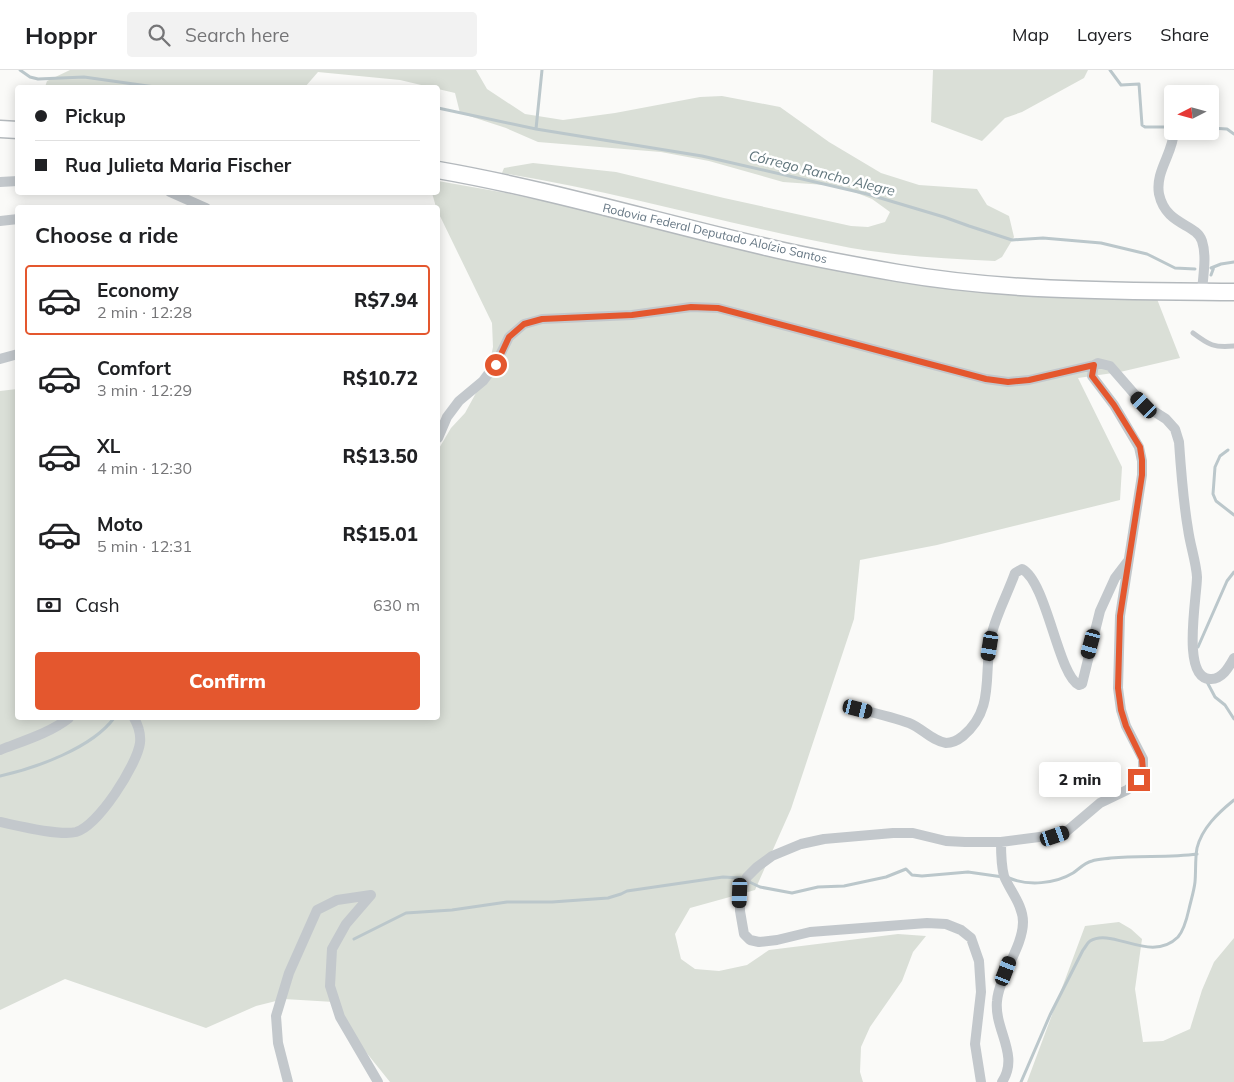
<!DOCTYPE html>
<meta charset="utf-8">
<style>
:root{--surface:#fff;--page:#f2f2f2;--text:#202124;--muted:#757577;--line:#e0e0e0;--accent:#e4572e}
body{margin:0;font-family:Mulish,sans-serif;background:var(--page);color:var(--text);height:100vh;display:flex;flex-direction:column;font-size:19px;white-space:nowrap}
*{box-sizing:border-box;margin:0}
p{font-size:16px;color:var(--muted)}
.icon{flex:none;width:28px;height:28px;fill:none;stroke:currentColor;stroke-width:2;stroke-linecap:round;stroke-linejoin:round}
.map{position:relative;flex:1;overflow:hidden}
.details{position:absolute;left:15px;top:135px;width:425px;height:515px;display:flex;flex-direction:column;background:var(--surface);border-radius:5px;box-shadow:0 2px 12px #0003}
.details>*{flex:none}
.top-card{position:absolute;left:15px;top:15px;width:425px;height:110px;border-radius:5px;box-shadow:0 2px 12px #0003;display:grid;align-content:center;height:110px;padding:0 20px;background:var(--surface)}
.needle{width:32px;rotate:264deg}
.fabs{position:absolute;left:1164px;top:15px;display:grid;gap:10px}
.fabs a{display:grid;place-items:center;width:55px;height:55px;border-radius:5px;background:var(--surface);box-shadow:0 2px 12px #0003;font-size:25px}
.end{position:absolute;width:22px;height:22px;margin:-11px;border:6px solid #e4572e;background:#fff;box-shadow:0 0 0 2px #fff}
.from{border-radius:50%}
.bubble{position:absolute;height:35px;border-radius:5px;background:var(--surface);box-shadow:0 2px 12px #0003;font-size:16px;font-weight:800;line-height:35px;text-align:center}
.car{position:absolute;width:15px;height:30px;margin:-15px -8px;border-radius:6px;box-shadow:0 0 4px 1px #0007;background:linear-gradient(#222 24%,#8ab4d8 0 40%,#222 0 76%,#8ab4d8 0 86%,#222 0)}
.top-card b{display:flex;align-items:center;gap:18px;height:48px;font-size:19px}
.top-card b+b{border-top:1px solid var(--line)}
.top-card i{width:12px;height:12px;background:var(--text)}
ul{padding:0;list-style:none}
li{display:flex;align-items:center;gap:15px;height:70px;margin:0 10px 8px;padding:0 10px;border:2px solid transparent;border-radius:5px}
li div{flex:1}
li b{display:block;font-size:19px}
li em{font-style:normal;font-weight:800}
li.selected{border-color:var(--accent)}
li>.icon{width:45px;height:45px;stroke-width:1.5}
h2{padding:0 20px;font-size:22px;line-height:60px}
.pay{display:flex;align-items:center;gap:12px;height:55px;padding:0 20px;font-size:19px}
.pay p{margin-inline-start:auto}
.cta{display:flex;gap:10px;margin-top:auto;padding:10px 20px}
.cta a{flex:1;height:58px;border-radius:5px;background:var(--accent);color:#fff;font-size:20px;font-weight:800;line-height:58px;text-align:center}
header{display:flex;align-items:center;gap:30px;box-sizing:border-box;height:70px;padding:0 25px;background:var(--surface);border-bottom:1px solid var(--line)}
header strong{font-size:24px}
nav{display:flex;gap:28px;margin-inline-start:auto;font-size:18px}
.search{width:350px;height:45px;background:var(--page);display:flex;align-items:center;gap:12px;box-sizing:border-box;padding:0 18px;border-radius:5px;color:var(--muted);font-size:19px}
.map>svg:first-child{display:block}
</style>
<header>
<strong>Hoppr</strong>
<div class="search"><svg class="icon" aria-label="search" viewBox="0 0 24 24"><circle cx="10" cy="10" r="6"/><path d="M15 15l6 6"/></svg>Search here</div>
<nav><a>Map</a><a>Layers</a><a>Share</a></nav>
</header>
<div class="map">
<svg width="1234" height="1012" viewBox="0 0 1234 1012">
<rect width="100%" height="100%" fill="#fafaf8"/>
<path fill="#dadfd7" d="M70,0H476L487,19L525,44L563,50L615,43L700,27L722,26L780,37L829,72L881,103L919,115L977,119L987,135L1009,146L1014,167L1002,187L995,191C947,189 899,186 851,178C734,156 619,122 502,103L504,98L533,93L616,102L724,128L851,156L868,157L885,152L890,142L872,129L839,116L783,112L709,91L661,82L538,72L506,58L460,43L455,23L400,10L318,2L305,17H45L47,11Z
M933,0H1088L1084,8L1022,42L1005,48L982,71L931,52Z
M438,111L506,123L651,154L748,178L1157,229L1180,288L1120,302L1078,308L1122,397L1120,430L937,475L860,490L854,549L791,739L755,820L690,838L675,864L681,889L695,899L719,901L747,895L769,880L898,864L926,866L913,882L902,911L870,957L861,977L860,1002L863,1012H390L353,966L334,932L284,929L256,936L206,958L65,909L0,940V321L17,319L18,648H438V380L451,358L465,343L488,301L493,277L492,253L438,142V138L436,137L432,123L438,122Z
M1119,852L1131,859L1142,869L1135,919L1143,972L1163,971L1190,959L1202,920L1214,892L1234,868V1012H1027L1085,856Z"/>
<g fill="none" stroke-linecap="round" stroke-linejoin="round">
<path stroke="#bbc7cb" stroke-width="3" d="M20,0L30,7L38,9L84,7L162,18
M1110,0L1121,15L1139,14L1142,55L1145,57H1172
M348,18H351
M438,38L536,59L702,86L867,124L944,147L969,156L1012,170L1043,168L1101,173L1147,184L1175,198L1195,199
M1210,58L1227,59L1234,64
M536,59L542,0
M1211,198L1221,194L1234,192
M1211,205L1214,197
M1228,380L1220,386L1215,397L1213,424L1216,431L1234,445
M1198,577L1227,511L1234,502
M1206,610L1215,627L1225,635L1234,649
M0,706C36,698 92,678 114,648
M1009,808C1028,816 1055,814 1073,803C1079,799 1084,793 1092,791C1098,789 1105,789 1111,788C1140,785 1169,788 1197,784
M354,869L406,843L452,840L507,832H552L608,828L621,824L627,821L723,807L741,808L760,817L792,823L818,817L844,816L886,807L906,799L912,805L922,806L968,802L1003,807
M1021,1012L1050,945L1083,880C1085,878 1087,873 1090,871C1112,857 1151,894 1178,867C1184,860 1187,848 1189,839C1191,830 1194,821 1195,812C1196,801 1195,789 1197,778C1202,758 1218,743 1234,730"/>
<g stroke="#b4b9bd" stroke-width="19">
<path id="trunk" d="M0,59L18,60
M438,100C547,119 654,151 762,176C807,187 852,195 898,203C1008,222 1122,221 1234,222"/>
</g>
<path stroke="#c3c8cc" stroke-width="5" d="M1193,263C1209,275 1214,278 1234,276"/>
<path stroke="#c3c8cc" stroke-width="10" d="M1174,61C1173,84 1155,101 1159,124C1166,156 1196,153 1202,171C1207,186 1203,206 1202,221
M0,112L18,111
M170,122L206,138
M0,151L18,149
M0,289L18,284
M438,368L447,347L459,331L483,311L495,295L509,267L524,254L542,249L632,245L691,237L718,238L986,309L1008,312L1029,310L1094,295
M858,639C875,643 893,647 909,653C922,658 932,671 946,673C953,673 958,670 963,666C997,638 982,600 992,563C997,543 1008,523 1015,503L1022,499C1047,512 1058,605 1079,615L1082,614L1100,541L1115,508L1128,491
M0,680C23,671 50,663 69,648
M0,752C19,756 59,766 76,762C98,756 137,695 140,673C141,664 138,655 134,648
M1001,772C1001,783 1001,795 1004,806C1010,821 1023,835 1023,852C1023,877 999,906 997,931C994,960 1020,985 1002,1012
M288,1012L278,973L276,946L289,903L317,840L337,830L371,825L346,854L332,879L330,916L340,947L378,1012
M981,1012L975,974L981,922L979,891L971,868L961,860L946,854L927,853L810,862L777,870L759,872L750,870L744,864L740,841V823L747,807L757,797L772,786L801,774L824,769L893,763H913L946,771L965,772H1001L1055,765L1067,761L1100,733L1127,720L1139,710L1143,701V689L1126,656L1121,640L1118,618L1120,546L1142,405V391L1139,377L1114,335L1092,306L1094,295L1098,293L1110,296L1144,335L1166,349L1175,359L1179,372C1181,401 1183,430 1188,459C1190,475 1196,491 1197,507C1197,527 1181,608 1210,609C1222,610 1229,597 1234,588"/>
<use href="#trunk" stroke="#fff" stroke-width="16"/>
</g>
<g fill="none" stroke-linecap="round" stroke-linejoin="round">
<path stroke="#e4572e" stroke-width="6" d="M496,295L509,267L524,254L542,249L632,245L691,237L718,238L986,309L1008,312L1029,310L1094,295L1092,306L1114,335L1140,377L1142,390V405L1120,546L1118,618L1121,640L1126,656L1142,689L1143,701L1139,710"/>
</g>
<g text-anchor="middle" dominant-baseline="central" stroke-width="5" stroke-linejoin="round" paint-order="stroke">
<g font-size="12" fill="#657683" stroke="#fff">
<text transform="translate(715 163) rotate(13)">Rodovia Federal Deputado Aloízio Santos</text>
</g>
<g font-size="14" font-style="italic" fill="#60757c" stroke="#fff">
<text transform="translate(822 103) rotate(14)">Córrego Rancho Alegre</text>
</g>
</g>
</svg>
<div class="fabs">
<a><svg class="needle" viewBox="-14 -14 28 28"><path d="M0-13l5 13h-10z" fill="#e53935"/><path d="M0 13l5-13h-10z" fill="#757577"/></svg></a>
</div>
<i class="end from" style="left:496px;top:295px"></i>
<i class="end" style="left:1139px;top:710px"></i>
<div class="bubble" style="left:1039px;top:692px;width:82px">2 min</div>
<i class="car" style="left:1144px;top:335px;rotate:316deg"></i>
<i class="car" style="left:1091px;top:574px;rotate:195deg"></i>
<i class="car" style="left:990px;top:576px;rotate:189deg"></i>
<i class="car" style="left:858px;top:639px;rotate:104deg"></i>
<i class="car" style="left:1055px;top:766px;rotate:71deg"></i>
<i class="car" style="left:740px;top:823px;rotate:182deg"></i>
<i class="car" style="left:1006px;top:901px;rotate:21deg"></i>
<div class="top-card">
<b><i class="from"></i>Pickup</b>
<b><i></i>Rua Julieta Maria Fischer</b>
</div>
<section class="details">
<h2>Choose a ride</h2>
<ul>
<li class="selected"><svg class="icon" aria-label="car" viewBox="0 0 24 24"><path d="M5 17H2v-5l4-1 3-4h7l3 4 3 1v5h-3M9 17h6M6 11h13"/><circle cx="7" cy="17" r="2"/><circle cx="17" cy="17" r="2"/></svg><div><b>Economy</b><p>2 min · 12:28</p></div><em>R$7.94</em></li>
<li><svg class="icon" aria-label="car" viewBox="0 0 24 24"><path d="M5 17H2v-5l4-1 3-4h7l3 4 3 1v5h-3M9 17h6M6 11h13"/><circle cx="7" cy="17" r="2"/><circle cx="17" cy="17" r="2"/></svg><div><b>Comfort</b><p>3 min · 12:29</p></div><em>R$10.72</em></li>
<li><svg class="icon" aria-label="car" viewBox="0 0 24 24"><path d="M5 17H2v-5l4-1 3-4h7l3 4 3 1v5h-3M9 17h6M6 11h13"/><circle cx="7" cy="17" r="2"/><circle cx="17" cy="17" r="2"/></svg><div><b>XL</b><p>4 min · 12:30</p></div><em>R$13.50</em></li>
<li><svg class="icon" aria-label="car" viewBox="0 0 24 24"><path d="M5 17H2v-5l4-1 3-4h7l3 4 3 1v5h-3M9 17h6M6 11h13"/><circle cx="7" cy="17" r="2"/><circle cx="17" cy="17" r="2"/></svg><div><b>Moto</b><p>5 min · 12:31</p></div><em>R$15.01</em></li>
</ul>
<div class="pay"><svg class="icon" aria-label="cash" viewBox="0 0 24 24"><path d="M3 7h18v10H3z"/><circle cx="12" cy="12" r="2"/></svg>Cash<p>630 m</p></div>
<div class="cta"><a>Confirm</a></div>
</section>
</div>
